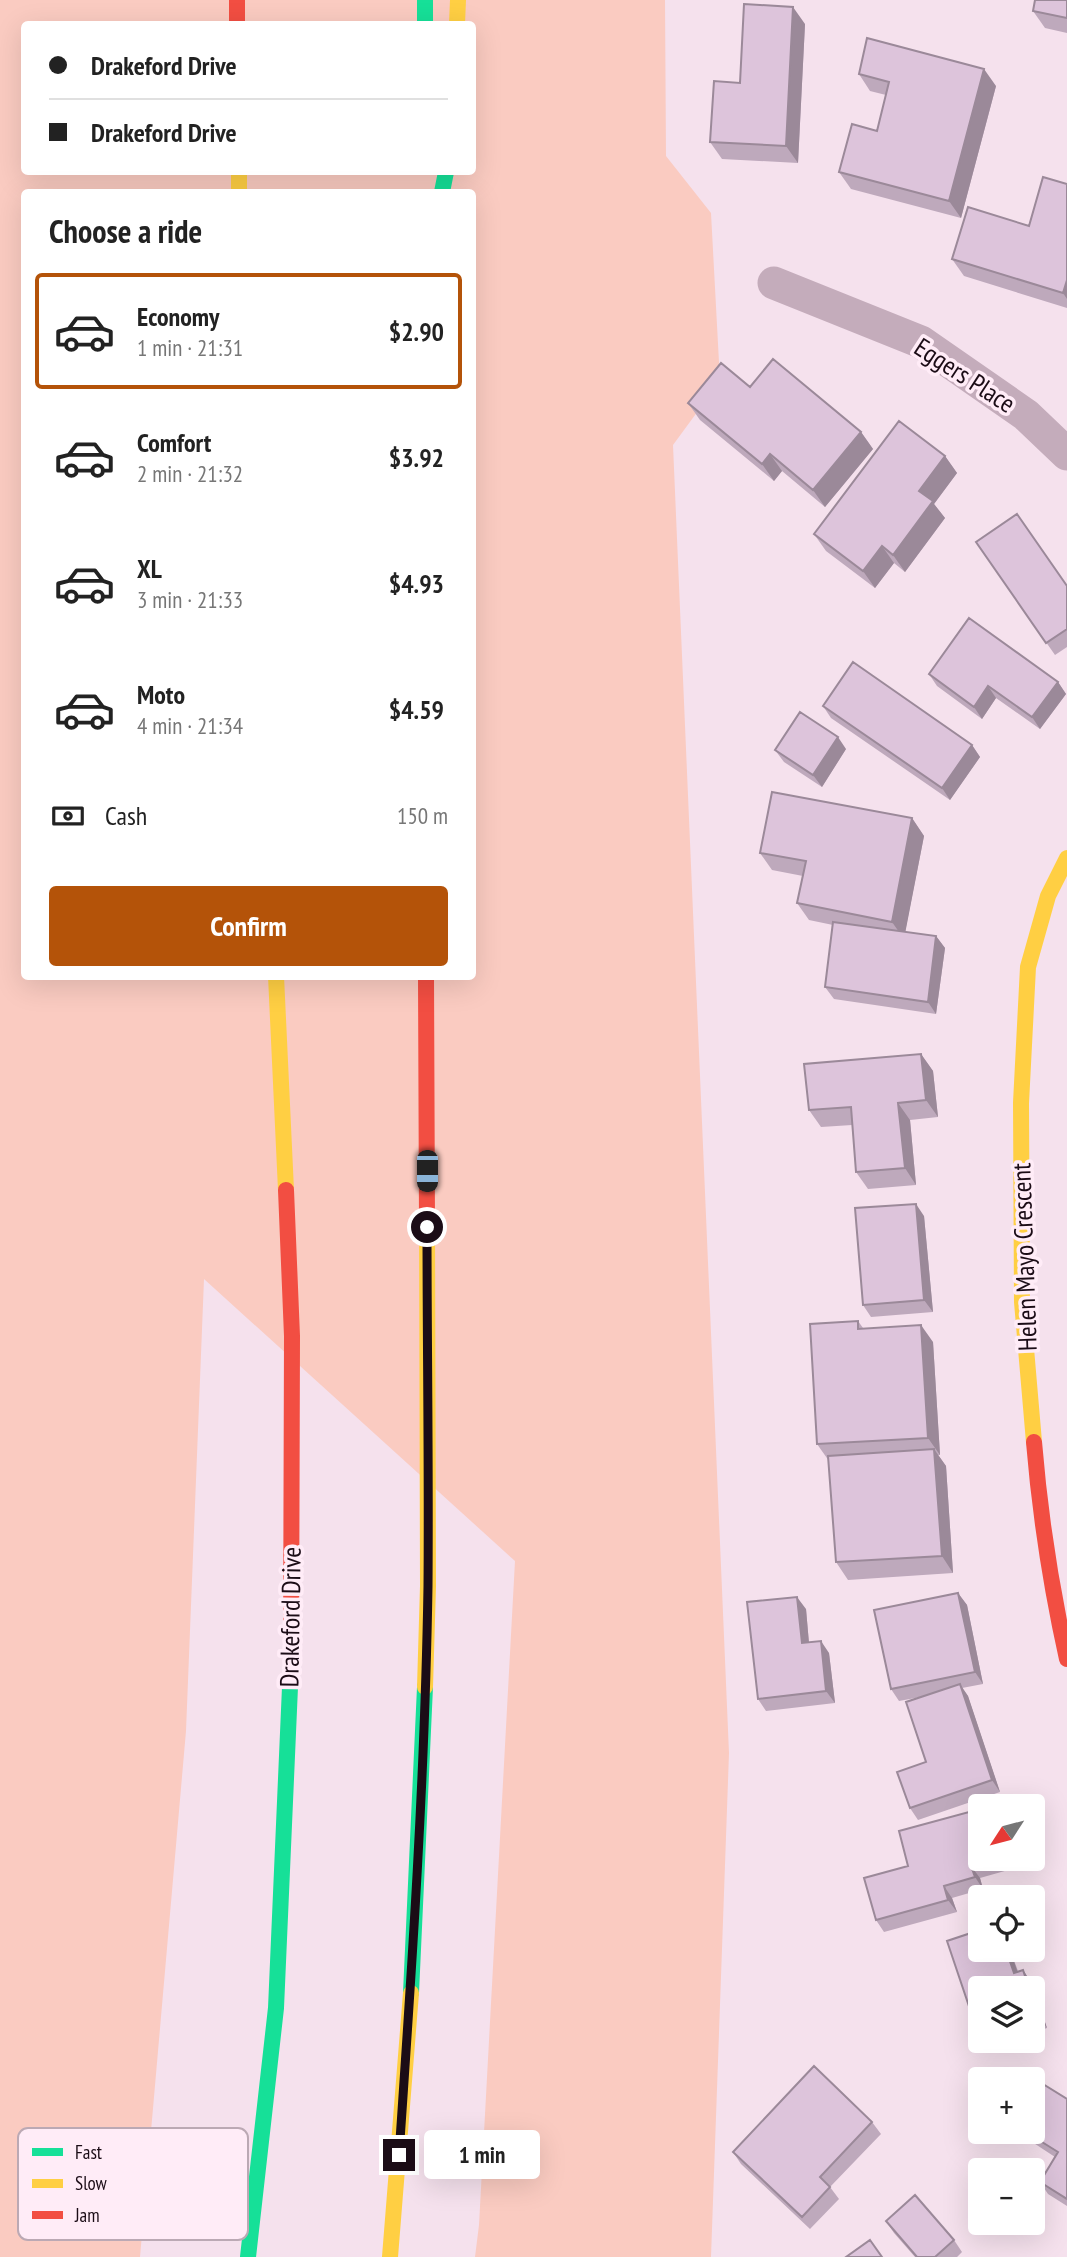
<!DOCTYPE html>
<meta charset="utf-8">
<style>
:root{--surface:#fff;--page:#f2f2f2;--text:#222;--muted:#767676;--line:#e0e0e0;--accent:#b45309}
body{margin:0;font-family:"PT Sans Narrow",sans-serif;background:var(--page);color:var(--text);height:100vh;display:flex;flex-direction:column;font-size:26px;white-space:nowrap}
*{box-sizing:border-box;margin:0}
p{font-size:23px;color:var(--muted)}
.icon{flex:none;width:38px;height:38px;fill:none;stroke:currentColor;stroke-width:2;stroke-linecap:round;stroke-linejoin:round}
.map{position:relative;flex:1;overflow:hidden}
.drawer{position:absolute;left:21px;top:189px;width:455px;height:791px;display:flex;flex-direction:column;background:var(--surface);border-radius:7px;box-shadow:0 7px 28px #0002}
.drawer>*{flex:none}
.banner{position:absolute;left:21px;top:21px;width:455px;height:154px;border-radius:7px;box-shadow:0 7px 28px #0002;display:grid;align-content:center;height:154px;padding:0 28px;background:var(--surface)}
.needle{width:46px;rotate:234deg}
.fabs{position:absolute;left:968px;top:1794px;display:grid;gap:14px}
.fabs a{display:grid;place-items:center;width:77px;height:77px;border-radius:7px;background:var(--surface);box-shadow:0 7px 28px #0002;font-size:35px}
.end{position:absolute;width:32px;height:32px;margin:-16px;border:9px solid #1b0c16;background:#fff;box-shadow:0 0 0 4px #fff}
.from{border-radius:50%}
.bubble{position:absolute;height:49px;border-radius:7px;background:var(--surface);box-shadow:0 7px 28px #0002;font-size:23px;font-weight:700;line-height:49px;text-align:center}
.car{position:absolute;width:21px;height:42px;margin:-21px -10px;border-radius:9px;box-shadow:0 0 5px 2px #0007;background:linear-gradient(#222 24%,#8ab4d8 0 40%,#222 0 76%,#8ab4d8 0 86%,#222 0)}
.banner b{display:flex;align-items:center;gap:24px;height:66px;font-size:26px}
.banner b+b{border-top:2px solid var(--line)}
.banner i{width:18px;height:18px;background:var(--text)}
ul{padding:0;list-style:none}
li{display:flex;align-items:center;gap:21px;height:116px;margin:0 14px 10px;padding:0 14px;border:4px solid transparent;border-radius:7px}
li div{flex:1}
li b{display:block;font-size:26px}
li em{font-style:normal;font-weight:700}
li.active{border-color:var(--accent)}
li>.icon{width:63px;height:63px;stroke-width:1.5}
h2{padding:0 28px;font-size:32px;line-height:84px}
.pay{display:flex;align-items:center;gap:18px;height:77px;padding:0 28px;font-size:26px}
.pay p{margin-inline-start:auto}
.cta{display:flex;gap:14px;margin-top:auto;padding:14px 28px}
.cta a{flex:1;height:80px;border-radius:7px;background:var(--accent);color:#fff;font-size:28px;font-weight:700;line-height:80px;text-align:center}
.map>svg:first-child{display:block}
</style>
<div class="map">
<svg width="1067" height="2257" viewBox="0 0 1067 2257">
<rect width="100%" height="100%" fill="#f5e1ed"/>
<path fill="#facbc1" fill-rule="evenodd" d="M0,0H665L666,156L711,213L720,381L673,445L729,1753L711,2257H475L479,2225L515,1561L204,1279L186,1731L140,2257H0ZM24,24H472V172H24ZM24,192H472V976H24Z"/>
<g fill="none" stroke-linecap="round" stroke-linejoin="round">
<path stroke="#c4acbb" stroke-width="33" d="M774,283L921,342L1026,415L1067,454"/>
<path stroke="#16e098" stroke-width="16" d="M425,0V24
M442,192L446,172
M411,1993L425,1687
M248,2257L276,2008L291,1664"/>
<path stroke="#ffcf43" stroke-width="16" d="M457,24L458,0
M239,172V192
M276,976L286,1190
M1034,1442L1022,1302L1021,1103L1028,967L1048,896L1067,858
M425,1687L428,1586L427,1223
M390,2257L411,1993"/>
<path stroke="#f24e42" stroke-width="16" d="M237,0V24
M426,976L427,1223
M286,1190L292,1336L291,1664
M1034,1442C1040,1515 1051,1587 1067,1659"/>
</g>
<path fill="#bea9bc" d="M1067,0V33L1045,28L1033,11Z
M805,24L798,163L722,159L710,142L740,83Z
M859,74L996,86L961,218L851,189L839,172L877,131L886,95L870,91Z
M1067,184V308L964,276L952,259L1029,226Z
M750,387L861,432L873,449L825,507L782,471L774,481L700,420L688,403Z
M945,456L957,473L934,504L945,518L905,572L894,563L875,588L826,551L814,534Z
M976,542L1067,586V647L1055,655Z
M929,674L1058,682L1066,694L1040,729L996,698L982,719L937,686Z
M823,706L972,745L980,757L950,800L831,718Z
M846,749L822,787L784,762L775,750Z
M912,818L924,836L905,932L936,936L945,948L936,1014L834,999L825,987L833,925L809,920L797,903L803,876L772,870L760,853Z
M921,1054L933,1071L938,1117L910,1120L916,1185L868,1189L856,1172L852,1125L821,1127L809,1110Z
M924,1216L933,1312L871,1317L863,1305Z
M858,1321L863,1328L933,1342L940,1455H938L946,1466L953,1573L848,1580L836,1562L829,1461L817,1444Z
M958,1593L967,1605L983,1684L962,1688L968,1696L1000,1792L918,1820L910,1808L926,1762V1696L899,1701L891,1689Z
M806,1609L809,1643L829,1653L835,1703L766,1711L758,1699Z
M980,1858H1016L1019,1867L980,1878L983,1889L952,1898L957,1912L884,1932L876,1920L908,1866Z
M980,1950H1010L1018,1971L1023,1970L1031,1982L1047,2028L1032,2033V1988H980V2038L979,2036Z
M982,2040H1010L987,2048Z
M1067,2099V2206L1048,2194L1040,2182L1055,2157L1017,2132H1032Z
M872,2122L881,2134L830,2187L839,2199L810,2229L741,2164L733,2152Z
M886,2221L954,2240L962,2252L957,2257H915L894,2233Z"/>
<path fill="#9b8999" d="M793,7L805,24L798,163L786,146Z
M984,69L996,86L961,218L949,201Z
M1067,280V299L1063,293Z
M861,432L873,449L825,507L813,490Z
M770,454L782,471L774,481L762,464Z
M945,456L957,473L934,504L945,518L905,572L893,555L919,491Z
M882,546L894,563L875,588L863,571Z
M1058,682L1066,694L1040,729L1032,717Z
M988,686L996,698L982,719L974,707Z
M838,737L846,749L822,787L813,775Z
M972,745L980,757L950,800L942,788Z
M912,818L924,836L904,939L892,922Z
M936,936L945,948L936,1014L928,1002Z
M921,1054L933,1071L938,1117L926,1100Z
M898,1103L910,1120L916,1185L905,1168Z
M916,1204L924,1216L933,1312L924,1300Z
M921,1325L933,1342L940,1455L928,1438Z
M934,1449L946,1466L953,1573L942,1556Z
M958,1593L967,1605L983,1684L975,1672Z
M797,1597L806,1609L810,1655L802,1643Z
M821,1641L829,1653L835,1703L826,1691Z
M960,1684L968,1696L1000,1792L992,1780Z
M1013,1858H1016L1019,1867Z
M971,1866L980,1878L983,1889L975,1877Z
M944,1886L952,1898L957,1912L948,1900Z
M1006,1950H1010L1022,1985L1014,1973Z
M1023,1970L1031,1982L1047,2028L1039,2016L1032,1998V1988H1029Z"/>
<path fill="#ddc4db" stroke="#9b8999" stroke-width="2" d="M1035,0H1067V18L1033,11Z
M744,4L793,7L786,146L710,142L714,81L740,83Z
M867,38L984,69L949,201L839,172L852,124L877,131L889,82L859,74Z
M1043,177L1067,184V280L1063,293L952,259L968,207L1029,226Z
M773,359L861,432L813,490L770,454L762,464L688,403L721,363L750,387Z
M899,421L945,456L919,491L933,501L893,555L882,546L863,571L814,534Z
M1017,514L1067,586V629L1046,643L976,542Z
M969,618L1058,682L1032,717L988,686L974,707L929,674Z
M853,662L972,745L942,788L823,706Z
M800,712L838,737L813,775L775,750Z
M772,792L912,818L892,922L797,903L806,861L760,853Z
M833,922L936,936L928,1002L825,987Z
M921,1054L926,1100L898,1103L905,1168L856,1172L851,1107L809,1110L804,1064Z
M916,1204L924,1300L863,1305L855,1208Z
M858,1321V1329L921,1325L928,1438L817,1444L810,1324Z
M934,1449L942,1556L836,1562L828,1456Z
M958,1593L975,1672L891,1689L874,1610Z
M797,1597L802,1643L821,1641L826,1691L758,1699L747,1602Z
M960,1684L992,1780L910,1808L897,1772L926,1762L906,1702Z
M980,1809V1858H998L971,1866L975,1877L944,1886L948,1900L876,1920L864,1878L908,1866L899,1831Z
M980,1930V1950H1006L1014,1973L1023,1970L1029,1988H980V2036H979L947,1941Z
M1032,1998L1039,2016L1032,2018Z
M814,2066L872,2122L820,2177L830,2187L802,2217L733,2152Z
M1030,2076L1067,2099V2199L1040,2182L1058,2152L1026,2132H1032V2079H1027Z
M915,2195L954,2240L935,2257H917L886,2221Z
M870,2240L882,2257H846Z"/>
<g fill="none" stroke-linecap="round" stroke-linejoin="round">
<path stroke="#1b0c16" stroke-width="9" d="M399,2155C412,1966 425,1776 428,1586C429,1466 427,1346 427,1227"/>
</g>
<g text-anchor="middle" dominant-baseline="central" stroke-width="7" stroke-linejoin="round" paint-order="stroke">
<g font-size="26" fill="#1b0c16" stroke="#ffecf7">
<text transform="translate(965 375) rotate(33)">Eggers Place</text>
<text transform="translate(1024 1257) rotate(-92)">Helen Mayo Crescent</text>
<text transform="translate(290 1617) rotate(-89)">Drakeford Drive</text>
</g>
</g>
<rect x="18" y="2128" width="230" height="112" rx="10" fill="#ffecf7" stroke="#bba9b4" stroke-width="2"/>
<rect x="32" y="2148" width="31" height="8" fill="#16e098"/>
<rect x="32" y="2179" width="31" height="9" fill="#ffcf43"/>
<rect x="32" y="2211" width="31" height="8" fill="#f24e42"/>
<g font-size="19" fill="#1b0c16">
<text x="75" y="2159">Fast</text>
<text x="75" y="2190">Slow</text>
<text x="75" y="2222">Jam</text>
</g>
</svg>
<div class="fabs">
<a><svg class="needle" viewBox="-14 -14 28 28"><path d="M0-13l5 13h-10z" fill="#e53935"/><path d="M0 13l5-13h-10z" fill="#767676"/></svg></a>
<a><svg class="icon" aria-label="locate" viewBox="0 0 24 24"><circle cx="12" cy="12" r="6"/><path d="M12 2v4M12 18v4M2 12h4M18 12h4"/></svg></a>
<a><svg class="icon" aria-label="layers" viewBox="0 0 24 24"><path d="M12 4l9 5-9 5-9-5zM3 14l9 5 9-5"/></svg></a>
<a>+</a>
<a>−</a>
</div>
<i class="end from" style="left:427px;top:1227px"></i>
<i class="end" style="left:399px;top:2155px"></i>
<div class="bubble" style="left:424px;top:2130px;width:116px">1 min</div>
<i class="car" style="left:427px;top:1171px;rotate:180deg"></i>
<div class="banner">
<b><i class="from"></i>Drakeford Drive</b>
<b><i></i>Drakeford Drive</b>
</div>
<section class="drawer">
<h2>Choose a ride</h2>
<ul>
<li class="active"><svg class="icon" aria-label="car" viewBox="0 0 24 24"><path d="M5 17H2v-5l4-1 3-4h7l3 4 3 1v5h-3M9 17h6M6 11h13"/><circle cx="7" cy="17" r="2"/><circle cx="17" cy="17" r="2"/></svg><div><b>Economy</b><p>1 min · 21:31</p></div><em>$2.90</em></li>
<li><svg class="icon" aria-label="car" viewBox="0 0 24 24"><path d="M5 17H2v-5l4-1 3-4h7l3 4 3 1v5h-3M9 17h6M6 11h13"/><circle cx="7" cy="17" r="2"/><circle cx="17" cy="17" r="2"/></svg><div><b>Comfort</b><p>2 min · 21:32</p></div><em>$3.92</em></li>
<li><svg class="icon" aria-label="car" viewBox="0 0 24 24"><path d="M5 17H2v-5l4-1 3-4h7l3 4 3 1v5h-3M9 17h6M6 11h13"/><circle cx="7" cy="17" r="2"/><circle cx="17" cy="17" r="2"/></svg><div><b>XL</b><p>3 min · 21:33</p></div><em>$4.93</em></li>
<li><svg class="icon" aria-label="car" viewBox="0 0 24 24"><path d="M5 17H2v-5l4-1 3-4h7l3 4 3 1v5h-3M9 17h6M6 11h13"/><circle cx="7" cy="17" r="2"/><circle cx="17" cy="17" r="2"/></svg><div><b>Moto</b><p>4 min · 21:34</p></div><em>$4.59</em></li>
</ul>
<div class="pay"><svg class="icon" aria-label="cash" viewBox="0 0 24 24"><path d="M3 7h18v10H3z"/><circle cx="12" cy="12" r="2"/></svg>Cash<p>150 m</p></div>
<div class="cta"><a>Confirm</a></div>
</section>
</div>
